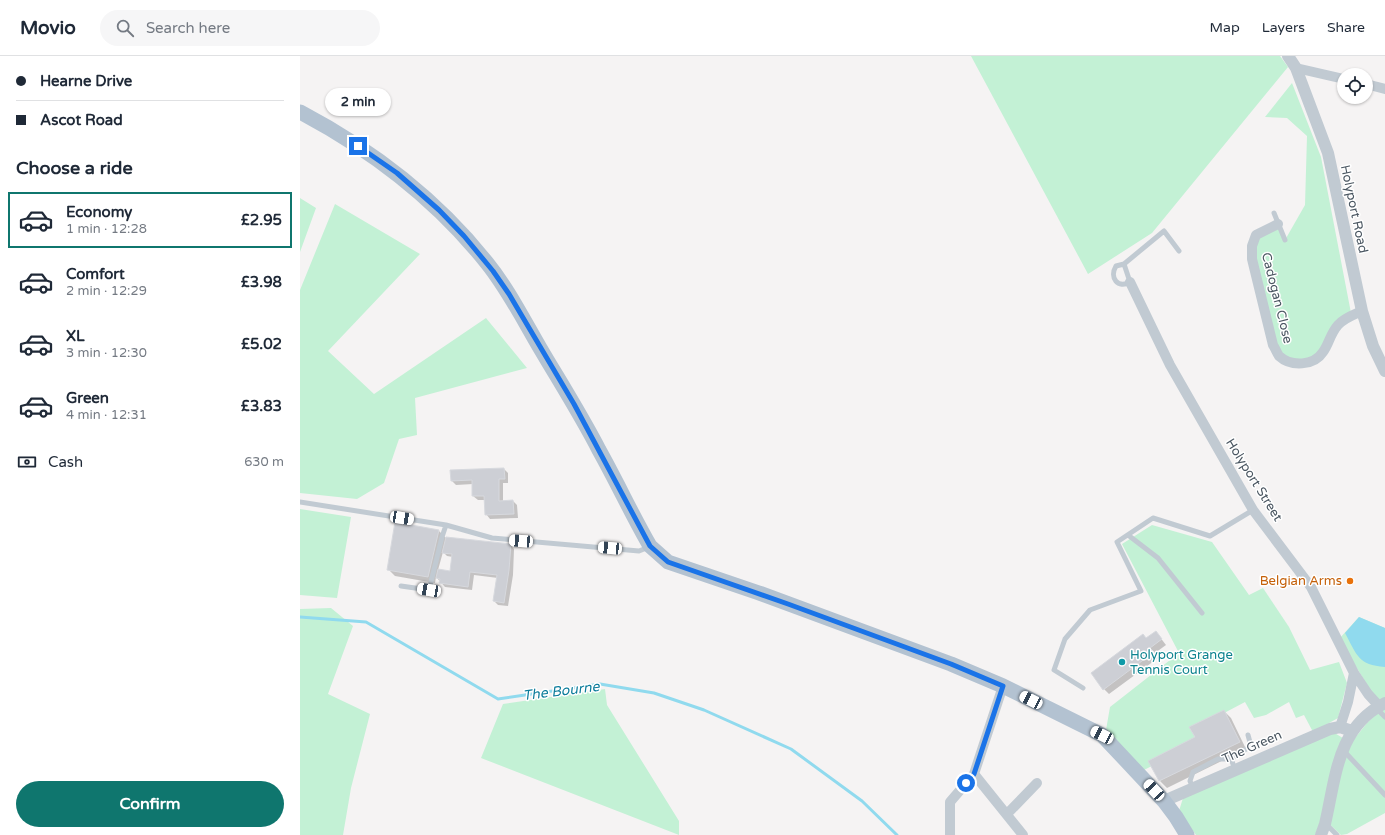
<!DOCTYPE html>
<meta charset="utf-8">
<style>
:root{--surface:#fff;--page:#f6f6f7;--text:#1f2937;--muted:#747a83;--line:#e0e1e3;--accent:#0f766e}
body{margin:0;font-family:"Varela Round",sans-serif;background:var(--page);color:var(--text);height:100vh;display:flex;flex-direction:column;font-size:15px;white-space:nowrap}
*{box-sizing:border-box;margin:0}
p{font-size:13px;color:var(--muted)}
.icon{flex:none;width:22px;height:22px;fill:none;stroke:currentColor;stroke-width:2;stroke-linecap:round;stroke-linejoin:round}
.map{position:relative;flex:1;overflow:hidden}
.sheet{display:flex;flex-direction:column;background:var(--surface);width:300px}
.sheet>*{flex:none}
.guide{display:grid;align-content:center;height:88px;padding:0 16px;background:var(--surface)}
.controls{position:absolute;left:1037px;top:12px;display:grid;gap:8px}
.controls a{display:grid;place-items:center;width:36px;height:36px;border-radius:50%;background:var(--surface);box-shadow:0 1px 3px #0004;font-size:20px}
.end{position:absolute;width:18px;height:18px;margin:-9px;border:5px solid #1a73e8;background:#fff;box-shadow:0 0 0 2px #fff}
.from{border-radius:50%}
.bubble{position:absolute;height:28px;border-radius:14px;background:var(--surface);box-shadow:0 1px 3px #0004;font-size:13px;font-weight:700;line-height:28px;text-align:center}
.car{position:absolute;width:12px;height:24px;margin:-12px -6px;border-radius:5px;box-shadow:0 0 3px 1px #0007;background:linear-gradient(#fff 24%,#345 0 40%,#fff 0 76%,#345 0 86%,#fff 0)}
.guide b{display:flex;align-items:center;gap:14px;height:38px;font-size:15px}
.guide b+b{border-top:1px solid var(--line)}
.guide i{width:10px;height:10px;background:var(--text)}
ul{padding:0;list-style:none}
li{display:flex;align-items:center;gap:12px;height:56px;margin:0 8px 6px;padding:0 8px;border:2px solid transparent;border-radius:0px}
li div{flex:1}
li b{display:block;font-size:15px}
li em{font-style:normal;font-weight:700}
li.selected{border-color:var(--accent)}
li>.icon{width:36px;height:36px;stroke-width:1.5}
h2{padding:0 16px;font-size:18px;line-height:48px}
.pay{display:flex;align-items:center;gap:10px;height:44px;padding:0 16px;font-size:15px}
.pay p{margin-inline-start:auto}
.button{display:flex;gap:8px;margin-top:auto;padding:8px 16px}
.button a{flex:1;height:46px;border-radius:24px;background:var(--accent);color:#fff;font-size:16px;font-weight:700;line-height:46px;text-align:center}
header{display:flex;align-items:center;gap:24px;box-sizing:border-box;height:56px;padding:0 20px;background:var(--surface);border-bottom:1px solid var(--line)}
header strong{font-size:19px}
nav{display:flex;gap:22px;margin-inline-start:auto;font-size:14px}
.search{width:280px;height:36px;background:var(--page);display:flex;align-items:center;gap:10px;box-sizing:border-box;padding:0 14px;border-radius:22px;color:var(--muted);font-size:15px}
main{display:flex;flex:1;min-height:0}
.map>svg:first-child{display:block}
</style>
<header>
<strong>Movio</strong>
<div class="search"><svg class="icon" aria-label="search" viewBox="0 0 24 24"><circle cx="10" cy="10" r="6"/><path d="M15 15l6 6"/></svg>Search here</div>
<nav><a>Map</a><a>Layers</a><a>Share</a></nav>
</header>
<main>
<section class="sheet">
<div class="guide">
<b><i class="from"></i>Hearne Drive</b>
<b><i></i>Ascot Road</b>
</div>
<h2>Choose a ride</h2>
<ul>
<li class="selected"><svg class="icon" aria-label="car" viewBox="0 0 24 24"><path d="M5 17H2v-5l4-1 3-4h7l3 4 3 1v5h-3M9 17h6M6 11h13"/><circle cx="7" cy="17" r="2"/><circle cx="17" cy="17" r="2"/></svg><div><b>Economy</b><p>1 min · 12:28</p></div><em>£2.95</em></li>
<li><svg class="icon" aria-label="car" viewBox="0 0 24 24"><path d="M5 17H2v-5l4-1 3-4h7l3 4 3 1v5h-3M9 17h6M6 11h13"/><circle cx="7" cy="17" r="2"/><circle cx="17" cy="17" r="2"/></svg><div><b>Comfort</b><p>2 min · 12:29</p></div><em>£3.98</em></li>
<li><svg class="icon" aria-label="car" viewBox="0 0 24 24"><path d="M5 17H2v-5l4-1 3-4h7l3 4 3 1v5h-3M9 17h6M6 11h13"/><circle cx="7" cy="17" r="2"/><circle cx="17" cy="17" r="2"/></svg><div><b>XL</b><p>3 min · 12:30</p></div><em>£5.02</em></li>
<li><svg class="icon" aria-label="car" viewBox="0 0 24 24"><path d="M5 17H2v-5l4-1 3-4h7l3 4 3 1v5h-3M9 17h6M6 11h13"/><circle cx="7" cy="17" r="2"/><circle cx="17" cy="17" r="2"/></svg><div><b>Green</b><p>4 min · 12:31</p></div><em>£3.83</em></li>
</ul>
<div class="pay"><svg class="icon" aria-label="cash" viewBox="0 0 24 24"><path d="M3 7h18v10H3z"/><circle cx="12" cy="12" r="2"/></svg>Cash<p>630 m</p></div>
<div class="button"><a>Confirm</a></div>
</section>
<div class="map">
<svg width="1085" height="779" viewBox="0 0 1085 779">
<rect width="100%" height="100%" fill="#f5f3f3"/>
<path fill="#c3f1d5" d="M671,0H980L988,11L852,177L788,218Z
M992,27L1021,101L1051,257L1014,304L1003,307L979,300L952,203L956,179L978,168L985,184L1005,149L1007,80L987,62L965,61Z
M0,142L16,152L0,196Z
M35,148L120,198L28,295L74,338L186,262L227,312L115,342L117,379L99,383L84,427L57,443L0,437V234Z
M0,453L51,461L37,542L0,539Z
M852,469L912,486L949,539L963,532L989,571L1010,614L1039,606L1047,627L1038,662L1013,676L1004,659L996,662L989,646L966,659L954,662L945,646L892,674L897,687L844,714L806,674L810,651L879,597L822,488Z
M31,552L53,570L28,638L70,658L51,732L43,779H0V553Z
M1059,561L1085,572V757L1047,778L1041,779L1022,761L1015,779H896L879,755L883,742L1033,676L1051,687L1067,667L1082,653L1039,583Z
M305,633L307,649L379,765V779L181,702L203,648Z"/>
<path fill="#90daee" d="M1059,561L1085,572V611C1058,609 1057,599 1045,577Z"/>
<path fill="#0003" fill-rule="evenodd" d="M204,413L208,417V427H203V446L213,445L217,449L218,462L190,463L186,458L185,444H178L173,440V428L156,429L152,425Z
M139,475L146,482L210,489L214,493L213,519L208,550L198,549L194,545L198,522L174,519L172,534L145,531L136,521L135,527L95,520L88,513ZM143,496L147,500L153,501L151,516L138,514Z
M856,576L866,589L855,597L858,602L809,638L804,633L846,583Z
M924,655L931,662L946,693L867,732L860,725L896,682Z"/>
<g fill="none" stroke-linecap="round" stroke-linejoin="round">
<path stroke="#90daee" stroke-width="3" d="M0,561L66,566L198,643L300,628L354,637L404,654L491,693L562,745L597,779"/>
</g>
<path fill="#cdcfd5" stroke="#d7d9de" d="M204,412L205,423H199V445L213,444L214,458L185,459L184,440H172V424L151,425L150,414Z
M95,466L139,474L128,521L87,514Z
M146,481L211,488L209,514L204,547L193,545L197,519L170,516L168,531L139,527L140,523L136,522L138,513L150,515L152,498L142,497Z
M856,575L862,583L850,592L854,596L803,634L791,617L843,578L846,582Z
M924,654L940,686L859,725L848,705L895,681L889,671Z"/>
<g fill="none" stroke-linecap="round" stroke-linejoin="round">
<path stroke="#c1cad2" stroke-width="5" d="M974,157L985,184
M824,208L830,226C818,233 809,222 816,210L824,208L864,175L879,195
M0,446L146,469L192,482L339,495L349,491
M828,479L858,502L902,557
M101,530L129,534L142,481L146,469
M783,632L754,614L765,583L790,554L841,535L817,486L853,462L910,480L953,454
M1077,653L1085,661
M1043,694L1085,739
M931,703L951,690L948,679
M893,732L890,725L893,716L918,703H931L935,713
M1026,768L1037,779"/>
<path stroke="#c1cad2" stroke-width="10" d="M996,12L1044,23
M1066,28L1085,33
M978,168L956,179L952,190V203L973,289C975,292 977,297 979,300C991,311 1014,310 1023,296C1029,288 1030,278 1038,269C1044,262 1053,259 1062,255
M830,226L870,309L953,454L1011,531L1054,617L1068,638L1079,650
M1040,671L1048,646L1054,617
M674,718L723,779
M707,758L737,727
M650,779V746L674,718L703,630"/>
<path stroke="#c1cad2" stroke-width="12" d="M988,0L996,12L1028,97L1062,255L1073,290L1085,315
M864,745L1030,673L1040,671L1052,675
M1021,779L1025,768C1036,721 1037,671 1085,647"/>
<path stroke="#b3c2d1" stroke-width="15" d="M0,56C72,94 136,143 187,207C208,233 223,263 240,292C260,326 281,359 299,394C317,426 332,459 350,490L368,506L459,537L651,608L703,630L802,679L864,745L876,761L887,779"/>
</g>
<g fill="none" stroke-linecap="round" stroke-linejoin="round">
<path stroke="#1a73e8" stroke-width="5" d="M58,90L97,117L139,154L164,180L193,215L209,238L274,348L350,490L368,506L488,548L651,608L703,630L674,718L666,727"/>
</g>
<circle fill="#e8710a" stroke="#fff" stroke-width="1.5" cx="1050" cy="525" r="4"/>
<circle fill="#0f9aa8" stroke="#fff" stroke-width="1.5" cx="822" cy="606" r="4"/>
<g text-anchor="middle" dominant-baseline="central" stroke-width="3" stroke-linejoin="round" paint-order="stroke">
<g font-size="13" fill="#4a5661" stroke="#fff">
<text transform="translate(1054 153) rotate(78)">Holyport Road</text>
<text transform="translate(977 242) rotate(76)">Cadogan Close</text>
<text transform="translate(954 424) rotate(58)">Holyport Street</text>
<text transform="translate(952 691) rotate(-24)">The Green</text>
</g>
<g font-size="13" fill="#c56008" stroke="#fff" text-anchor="end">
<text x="1042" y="525">Belgian Arms</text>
</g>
<g font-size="13" fill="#0d838f" stroke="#fff" text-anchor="start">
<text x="830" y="599">Holyport Grange<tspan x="830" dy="15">Tennis Court</tspan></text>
</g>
<g font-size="14" font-style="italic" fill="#0c7c9b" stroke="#fff">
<text transform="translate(261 635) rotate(-7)">The Bourne</text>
</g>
</g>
</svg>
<div class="controls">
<a><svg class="icon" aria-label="locate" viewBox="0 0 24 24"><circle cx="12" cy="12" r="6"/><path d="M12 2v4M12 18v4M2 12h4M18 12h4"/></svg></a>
</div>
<i class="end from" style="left:666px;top:727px"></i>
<i class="end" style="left:58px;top:90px"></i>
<div class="bubble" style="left:25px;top:32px;width:66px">2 min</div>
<i class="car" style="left:102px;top:462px;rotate:99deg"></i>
<i class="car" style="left:221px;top:485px;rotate:274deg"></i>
<i class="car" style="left:310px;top:492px;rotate:275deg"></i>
<i class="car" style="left:129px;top:534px;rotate:280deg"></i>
<i class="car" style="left:731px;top:644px;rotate:297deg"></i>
<i class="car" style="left:802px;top:679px;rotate:296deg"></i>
<i class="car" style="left:854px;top:734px;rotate:317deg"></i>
</div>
</main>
